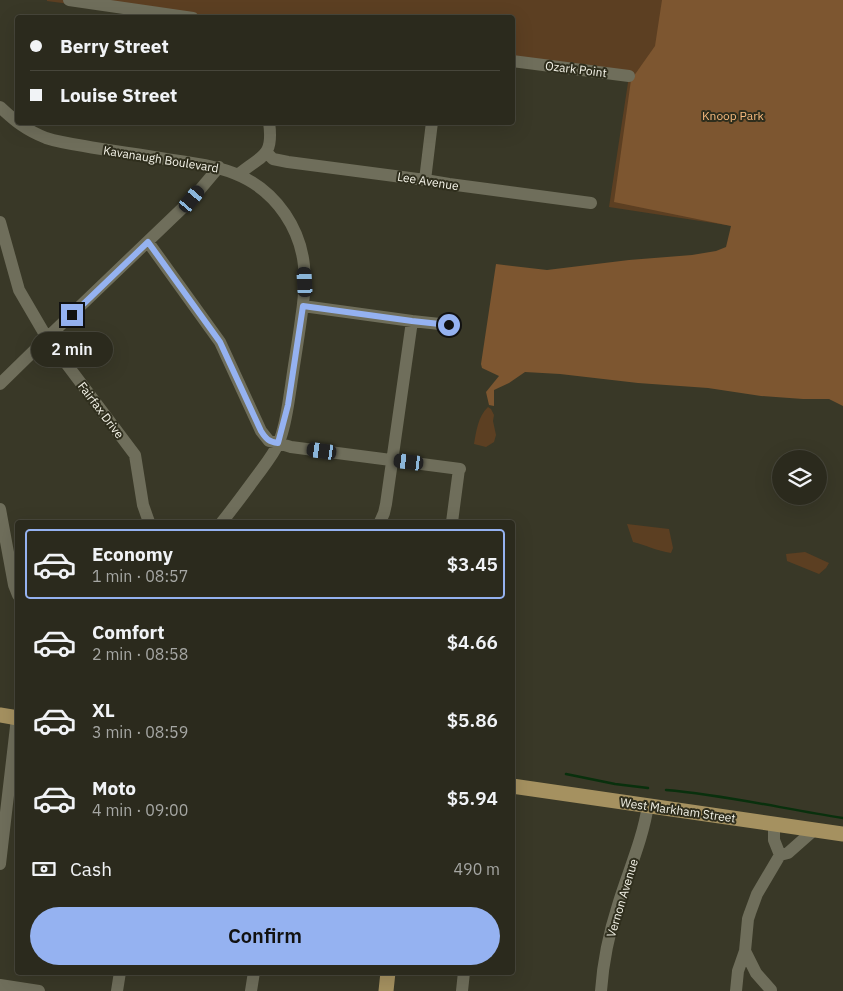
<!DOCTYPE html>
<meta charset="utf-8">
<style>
:root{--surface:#2b2a1d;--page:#37362a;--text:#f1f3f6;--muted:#a6a7a4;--line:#47463b;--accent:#95b2f1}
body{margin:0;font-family:"IBM Plex Sans",sans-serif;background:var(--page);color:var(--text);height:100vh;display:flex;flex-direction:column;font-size:19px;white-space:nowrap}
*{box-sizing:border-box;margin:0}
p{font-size:16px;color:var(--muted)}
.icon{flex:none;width:28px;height:28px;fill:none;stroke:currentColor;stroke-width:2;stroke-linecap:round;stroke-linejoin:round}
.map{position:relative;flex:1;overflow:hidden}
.sheet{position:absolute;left:15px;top:520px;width:500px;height:455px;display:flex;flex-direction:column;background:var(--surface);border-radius:5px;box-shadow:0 5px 20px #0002,0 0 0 1px var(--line)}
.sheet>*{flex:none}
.top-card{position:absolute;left:15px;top:15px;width:500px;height:110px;border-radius:5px;box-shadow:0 5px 20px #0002,0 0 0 1px var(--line);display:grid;align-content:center;height:110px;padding:0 15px;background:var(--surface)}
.tools{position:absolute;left:772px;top:450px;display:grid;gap:10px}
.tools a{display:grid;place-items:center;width:55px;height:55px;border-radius:50%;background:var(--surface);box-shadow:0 5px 20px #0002,0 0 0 1px var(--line);font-size:25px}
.end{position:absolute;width:22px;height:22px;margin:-11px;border:6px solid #95b2f1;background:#111;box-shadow:0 0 0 2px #111}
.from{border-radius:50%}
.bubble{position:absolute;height:35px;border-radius:18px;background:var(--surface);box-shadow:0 5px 20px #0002,0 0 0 1px var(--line);font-size:16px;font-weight:600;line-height:35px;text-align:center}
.car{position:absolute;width:15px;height:30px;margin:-15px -8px;border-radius:6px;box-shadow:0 0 4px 1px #0007;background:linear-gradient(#222 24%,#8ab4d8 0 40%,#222 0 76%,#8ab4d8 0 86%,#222 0)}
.top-card b{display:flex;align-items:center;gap:18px;height:48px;font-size:19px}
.top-card b+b{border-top:1px solid var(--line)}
.top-card i{width:12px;height:12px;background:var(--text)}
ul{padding:9px 0 0;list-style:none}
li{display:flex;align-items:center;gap:15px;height:70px;margin:0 10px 8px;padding:0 5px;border:2px solid transparent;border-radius:5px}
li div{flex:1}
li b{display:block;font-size:19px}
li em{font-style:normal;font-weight:600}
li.active{border-color:var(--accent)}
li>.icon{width:45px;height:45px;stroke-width:1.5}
.pay{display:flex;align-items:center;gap:12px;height:55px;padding:0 15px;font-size:19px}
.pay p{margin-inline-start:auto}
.primary-button{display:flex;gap:10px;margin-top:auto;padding:10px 15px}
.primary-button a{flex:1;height:58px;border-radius:30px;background:var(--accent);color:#111;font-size:20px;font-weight:600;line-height:58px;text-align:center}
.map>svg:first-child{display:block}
</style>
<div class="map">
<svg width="843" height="991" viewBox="0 0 843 991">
<rect width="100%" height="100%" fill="#393827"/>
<path fill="#5c3f22" d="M47,0H843V243L609,207L629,76L513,61L512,18H174L47,1Z
M488,407L491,409L494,415L493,421L496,435L494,442L486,447L474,444C476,432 478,416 488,407Z
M627,524L669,529L673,548L671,553C657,551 646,545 633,542Z
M805,552L829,563L826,568L819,574L787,561L786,554Z"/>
<path fill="#7d5630" d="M662,0H843V406L829,399H803L761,396L708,388L638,383L560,374L525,372L509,383L494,390V406L489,405L486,392L499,376L482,368L481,364L496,264L547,270L629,260L692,255L716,251L726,247L731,226L614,202L631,80L655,46Z"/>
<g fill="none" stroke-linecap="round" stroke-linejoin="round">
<path stroke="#09300d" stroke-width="2.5" d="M566,774L615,784L648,788
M666,790C726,795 784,809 843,818"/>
<path stroke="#6f6e5b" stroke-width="12" d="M69,0L193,18
M512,61L629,76
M0,107C16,122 26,130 46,138C58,142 71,144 84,146C111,151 138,154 166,159C214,166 255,170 285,214C308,248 307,280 301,319C298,342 294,364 291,386C288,405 286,425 279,442C274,454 264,466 256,477C245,492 234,507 222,522
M267,153L273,159L288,162L425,180L449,184L591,203
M239,174C262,155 274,157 269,122
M425,180L432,122
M0,222L19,290L47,338L135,455L143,505L149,522
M148,242L220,342L261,431L269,441L278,443L291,447L460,469
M303,306L412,321L449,325
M0,384L47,338L192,199L219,167
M0,509L14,585L18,595
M380,522L384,513L386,504L412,321
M452,522L459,469
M774,823V840L780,855
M0,864L17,718
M745,951L756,973L771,990
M0,985L39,991
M117,991L120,972
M251,991L254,972
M462,991L464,972
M601,991C603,962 609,933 618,905C628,872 643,839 648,805
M736,991L738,971L745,951L748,919L750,913L757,894L780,855L788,853L814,830"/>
<path stroke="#a59160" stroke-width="15" d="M0,715L18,718
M512,786L843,834
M386,991L388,972"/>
</g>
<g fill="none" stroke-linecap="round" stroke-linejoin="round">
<path stroke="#95b2f1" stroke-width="6" d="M72,315L148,242L220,342L261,431C266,439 269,442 278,443L288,405L303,306L412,321L449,325"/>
</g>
<g text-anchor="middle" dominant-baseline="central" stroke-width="4" stroke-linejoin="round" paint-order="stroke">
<g font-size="12" fill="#f4f3e8" stroke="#2f2e1d">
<text transform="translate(576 69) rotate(7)">Ozark Point</text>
<text transform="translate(161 159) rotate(9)">Kavanaugh Boulevard</text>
<text transform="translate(428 181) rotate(9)">Lee Avenue</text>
<text transform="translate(101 410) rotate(53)">Fairfax Drive</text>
<text transform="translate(678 810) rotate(8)">West Markham Street</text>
<text transform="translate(622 898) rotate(-73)">Vernon Avenue</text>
</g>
<g font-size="12" fill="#f7ba7e" stroke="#2f2e1d">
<text x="733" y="115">Knoop Park</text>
</g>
</g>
</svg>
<div class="tools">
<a><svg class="icon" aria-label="layers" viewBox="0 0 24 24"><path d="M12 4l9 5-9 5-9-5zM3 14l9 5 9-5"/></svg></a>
</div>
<i class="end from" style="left:449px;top:325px"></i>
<i class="end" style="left:72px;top:315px"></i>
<div class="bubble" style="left:31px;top:332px;width:82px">2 min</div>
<i class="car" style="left:192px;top:199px;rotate:40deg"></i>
<i class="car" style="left:305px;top:282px;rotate:357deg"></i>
<i class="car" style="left:322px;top:451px;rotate:278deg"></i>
<i class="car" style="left:409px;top:462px;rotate:277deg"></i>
<div class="top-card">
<b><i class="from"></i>Berry Street</b>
<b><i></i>Louise Street</b>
</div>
<section class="sheet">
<ul>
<li class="active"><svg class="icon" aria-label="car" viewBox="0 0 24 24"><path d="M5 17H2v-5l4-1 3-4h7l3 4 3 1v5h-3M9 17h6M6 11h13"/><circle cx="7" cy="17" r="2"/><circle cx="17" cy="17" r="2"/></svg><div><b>Economy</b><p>1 min · 08:57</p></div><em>$3.45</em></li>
<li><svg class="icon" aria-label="car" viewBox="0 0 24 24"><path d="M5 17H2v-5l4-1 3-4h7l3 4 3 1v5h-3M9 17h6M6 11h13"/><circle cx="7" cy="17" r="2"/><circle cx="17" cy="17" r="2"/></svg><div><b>Comfort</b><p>2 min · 08:58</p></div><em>$4.66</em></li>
<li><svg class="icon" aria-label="car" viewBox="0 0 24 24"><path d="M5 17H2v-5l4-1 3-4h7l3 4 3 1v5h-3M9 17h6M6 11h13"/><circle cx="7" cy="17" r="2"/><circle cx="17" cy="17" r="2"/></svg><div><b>XL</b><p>3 min · 08:59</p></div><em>$5.86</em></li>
<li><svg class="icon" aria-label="car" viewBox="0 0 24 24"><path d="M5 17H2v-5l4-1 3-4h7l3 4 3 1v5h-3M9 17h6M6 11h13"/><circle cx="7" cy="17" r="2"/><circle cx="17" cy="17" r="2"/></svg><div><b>Moto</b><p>4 min · 09:00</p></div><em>$5.94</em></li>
</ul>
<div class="pay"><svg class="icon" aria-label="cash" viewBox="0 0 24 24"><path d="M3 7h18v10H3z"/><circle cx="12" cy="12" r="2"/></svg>Cash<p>490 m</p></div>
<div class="primary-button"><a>Confirm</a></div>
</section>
</div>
